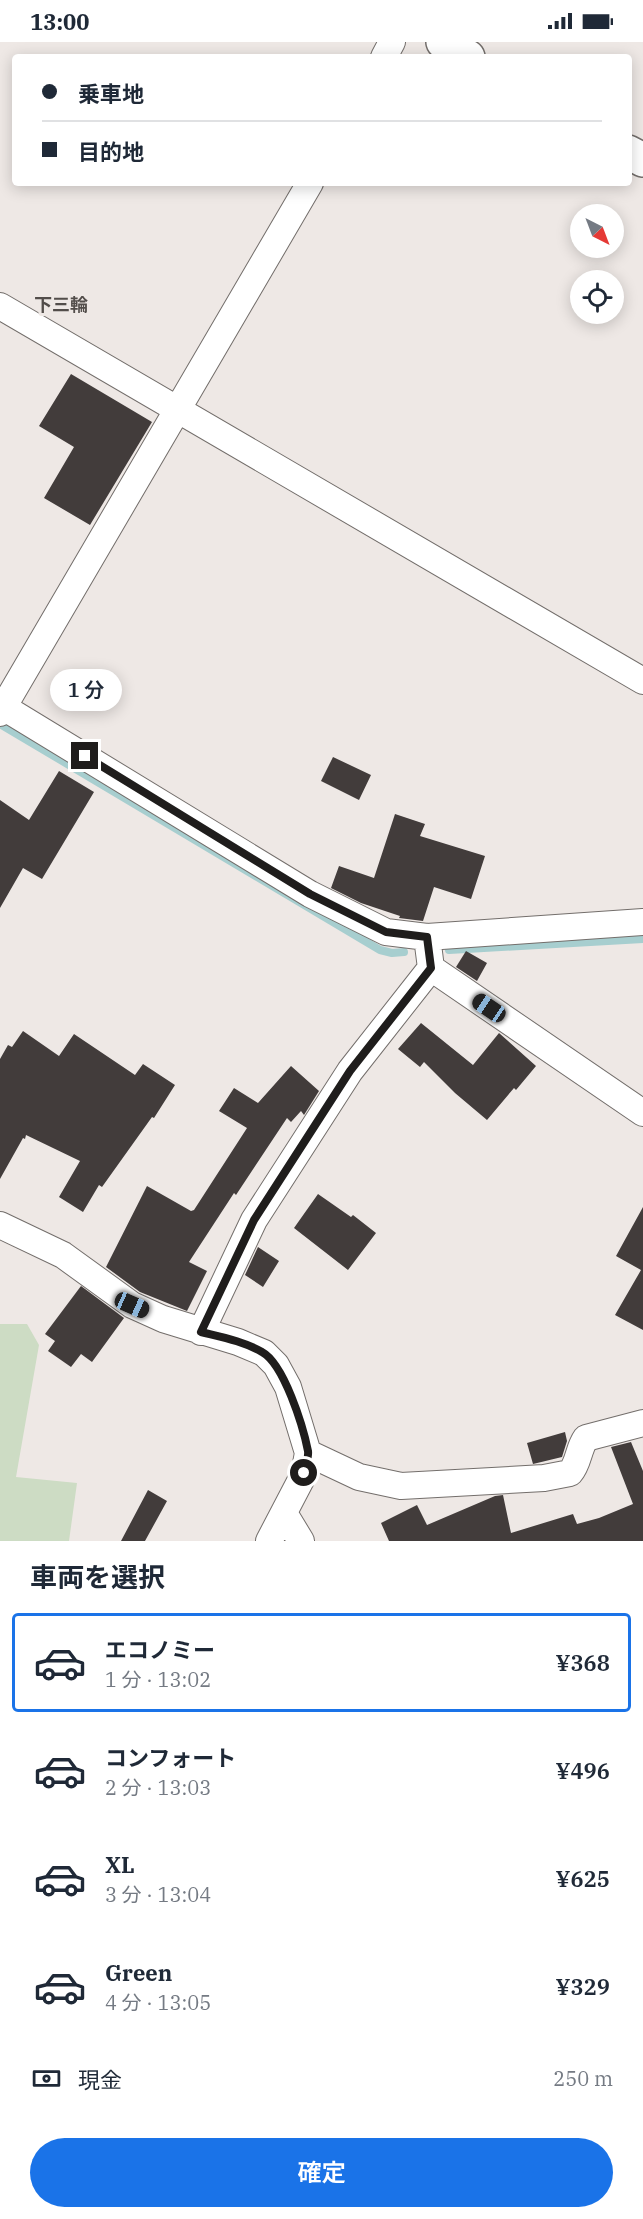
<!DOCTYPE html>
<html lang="ja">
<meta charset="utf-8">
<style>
:root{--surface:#fff;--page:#f6f6f7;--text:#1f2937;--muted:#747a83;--line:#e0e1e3;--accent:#1a73e8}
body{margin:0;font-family:"IBM Plex Serif","Noto Sans JP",serif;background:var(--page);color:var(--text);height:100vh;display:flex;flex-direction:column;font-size:22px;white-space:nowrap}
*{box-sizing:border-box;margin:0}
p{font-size:20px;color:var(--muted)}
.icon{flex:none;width:33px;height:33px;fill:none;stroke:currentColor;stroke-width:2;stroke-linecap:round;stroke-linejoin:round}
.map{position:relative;height:1499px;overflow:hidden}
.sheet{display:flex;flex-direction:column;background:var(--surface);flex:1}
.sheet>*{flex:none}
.banner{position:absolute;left:12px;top:12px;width:620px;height:132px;border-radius:6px;box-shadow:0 3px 15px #0003;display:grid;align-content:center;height:132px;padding:0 30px;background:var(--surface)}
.needle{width:39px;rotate:138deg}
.tools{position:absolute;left:570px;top:162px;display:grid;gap:12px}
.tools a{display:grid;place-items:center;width:54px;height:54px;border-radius:50%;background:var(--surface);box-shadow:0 3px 15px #0003;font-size:30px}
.end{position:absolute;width:27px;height:27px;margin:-14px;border:8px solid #1f1d1c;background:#fff;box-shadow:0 0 0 3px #fff}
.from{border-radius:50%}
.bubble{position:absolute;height:42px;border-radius:21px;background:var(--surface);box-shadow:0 3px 15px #0003;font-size:20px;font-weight:600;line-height:42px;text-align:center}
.car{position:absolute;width:18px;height:36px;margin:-18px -9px;border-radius:8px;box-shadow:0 0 4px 2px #0007;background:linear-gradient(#222 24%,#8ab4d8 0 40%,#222 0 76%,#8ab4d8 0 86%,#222 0)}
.banner b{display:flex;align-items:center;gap:21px;height:57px;font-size:22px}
.banner b+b{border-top:2px solid var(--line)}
.banner i{width:15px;height:15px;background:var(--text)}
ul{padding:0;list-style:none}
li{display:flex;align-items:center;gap:18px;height:99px;margin:0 12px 9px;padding:0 18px;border:3px solid transparent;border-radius:6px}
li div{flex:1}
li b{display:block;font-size:22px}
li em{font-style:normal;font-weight:600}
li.selected{border-color:var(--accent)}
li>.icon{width:54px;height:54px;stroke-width:1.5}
h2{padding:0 30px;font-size:27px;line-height:72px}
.pay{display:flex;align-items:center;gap:15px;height:66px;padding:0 30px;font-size:22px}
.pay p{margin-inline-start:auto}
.primary-button{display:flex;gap:12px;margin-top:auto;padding:12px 30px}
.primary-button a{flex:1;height:69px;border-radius:36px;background:var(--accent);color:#fff;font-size:24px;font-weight:600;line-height:69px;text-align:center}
.status{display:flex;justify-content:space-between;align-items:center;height:42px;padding:0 30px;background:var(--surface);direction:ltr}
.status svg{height:16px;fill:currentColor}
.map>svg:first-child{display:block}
</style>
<div class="status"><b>13:00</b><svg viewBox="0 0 49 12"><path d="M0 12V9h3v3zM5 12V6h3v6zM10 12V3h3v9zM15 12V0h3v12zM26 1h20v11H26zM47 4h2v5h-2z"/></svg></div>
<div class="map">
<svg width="643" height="1499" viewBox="0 0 643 1499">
<rect width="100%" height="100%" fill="#eee8e5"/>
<path fill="#cddcc4" d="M0,1282H27L39,1303L16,1435L77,1441L69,1499H0Z"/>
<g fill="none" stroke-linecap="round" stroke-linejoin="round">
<path stroke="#a7cecf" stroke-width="8" d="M0,682L380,908L392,911L404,910
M449,908L643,897"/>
</g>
<path fill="#423c3b" d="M71,332L152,380L90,483L44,456L74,405L39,384Z
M333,715L371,733L359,758L321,739Z
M59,729L94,750L42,837L23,826L0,866V758L29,778Z
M395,772L425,782L420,794L485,814L471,857L434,845L423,879L399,876L400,874L361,861L331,846L339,824L374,836Z
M466,909L487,921L477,939L456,925Z
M421,981L473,1023L499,991L536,1024L516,1048L514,1046L487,1078L455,1051L424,1020L420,1025L398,1007Z
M23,989L59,1014L74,992L135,1033L143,1022L175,1043L154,1076L152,1075L102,1145L99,1143L83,1170L59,1155L80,1119L26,1093L25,1097L23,1096L0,1137V1017L8,1003L12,1005Z
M291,1024L319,1049L304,1073L301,1069L291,1080L287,1076L236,1153L234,1151L189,1220L207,1229L187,1269L140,1250L106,1225L147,1144L191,1169L194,1168L247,1086L219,1069L234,1046L258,1061Z
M318,1152L351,1175L353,1173L376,1191L348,1228L294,1186Z
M643,1165V1288L615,1273L641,1228L616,1214Z
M258,1205L279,1219L263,1245L245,1233Z
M81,1244L124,1276L92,1320L81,1312L71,1325L48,1309L55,1299L45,1292Z
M565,1390L567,1399L562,1415L533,1422L527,1401Z
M631,1400L643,1429V1499H389L381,1481L417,1463L427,1483L495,1454L503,1453L511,1491L573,1472L577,1482L599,1476L633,1462L611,1405Z
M148,1448L167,1459L145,1499H121Z"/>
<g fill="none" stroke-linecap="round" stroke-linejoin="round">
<g stroke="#736e6b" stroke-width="28">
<path id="street" d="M384,15L392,0
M0,264L643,639
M0,663L310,852L386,890L427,895L643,880
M0,671L310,141
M431,926L643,1071
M0,1183L63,1213L132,1263L163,1277L238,1300L264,1311L276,1323L288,1345L308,1411L359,1435L401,1444L544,1436L570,1431C579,1421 578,1407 586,1396L643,1381
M201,1290L254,1178L350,1029L431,926L427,895
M284,1471L301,1499
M269,1499L304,1432L308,1411"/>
</g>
<g stroke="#736e6b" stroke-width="36">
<path id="secondary" d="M443,0L468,15
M628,110L643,118"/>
</g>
<use href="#street" stroke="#fff" stroke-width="26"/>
<use href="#secondary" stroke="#fff" stroke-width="33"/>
</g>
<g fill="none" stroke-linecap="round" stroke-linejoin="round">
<path stroke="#1f1d1c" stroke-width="8" d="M85,714L310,852L386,890L427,895L431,926L350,1029L254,1178L201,1290C221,1295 243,1299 262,1310C284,1322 303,1384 308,1409C309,1416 305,1424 304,1431"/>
</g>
<g text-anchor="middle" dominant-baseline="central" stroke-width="6" stroke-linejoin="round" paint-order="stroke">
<g font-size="18" font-weight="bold" fill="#524d4a" stroke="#eee8e5">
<text x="61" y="262">下三輪</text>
</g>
</g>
</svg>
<div class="tools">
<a><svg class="needle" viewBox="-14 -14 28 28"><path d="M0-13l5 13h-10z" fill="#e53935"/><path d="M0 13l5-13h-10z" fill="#747a83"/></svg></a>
<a><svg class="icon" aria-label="locate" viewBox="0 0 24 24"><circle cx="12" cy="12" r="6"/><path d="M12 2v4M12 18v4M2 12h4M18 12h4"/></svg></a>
</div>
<i class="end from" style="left:304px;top:1431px"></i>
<i class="end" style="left:85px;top:714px"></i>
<div class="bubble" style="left:50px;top:627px;width:72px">1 分</div>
<i class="car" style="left:489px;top:966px;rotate:304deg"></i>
<i class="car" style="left:132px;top:1263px;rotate:114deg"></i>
<div class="banner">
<b><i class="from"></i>乗車地</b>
<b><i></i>目的地</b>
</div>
</div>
<section class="sheet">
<h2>車両を選択</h2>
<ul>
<li class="selected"><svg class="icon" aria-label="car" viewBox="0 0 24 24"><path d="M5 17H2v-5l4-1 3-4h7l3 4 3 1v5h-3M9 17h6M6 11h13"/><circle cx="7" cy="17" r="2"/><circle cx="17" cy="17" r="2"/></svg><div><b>エコノミー</b><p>1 分 · 13:02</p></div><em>¥368</em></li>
<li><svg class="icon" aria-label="car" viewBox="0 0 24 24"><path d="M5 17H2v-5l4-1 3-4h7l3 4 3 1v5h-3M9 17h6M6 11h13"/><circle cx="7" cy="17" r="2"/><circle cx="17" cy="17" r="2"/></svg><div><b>コンフォート</b><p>2 分 · 13:03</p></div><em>¥496</em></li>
<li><svg class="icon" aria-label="car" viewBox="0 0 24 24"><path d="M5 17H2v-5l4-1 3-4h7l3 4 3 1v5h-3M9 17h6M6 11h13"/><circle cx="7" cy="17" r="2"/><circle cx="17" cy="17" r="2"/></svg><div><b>XL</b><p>3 分 · 13:04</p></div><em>¥625</em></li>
<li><svg class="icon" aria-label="car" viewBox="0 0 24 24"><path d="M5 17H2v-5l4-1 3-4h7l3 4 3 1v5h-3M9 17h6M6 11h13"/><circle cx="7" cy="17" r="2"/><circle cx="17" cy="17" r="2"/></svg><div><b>Green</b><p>4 分 · 13:05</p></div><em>¥329</em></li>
</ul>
<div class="pay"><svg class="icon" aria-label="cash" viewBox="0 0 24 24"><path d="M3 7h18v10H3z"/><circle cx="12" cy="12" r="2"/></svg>現金<p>250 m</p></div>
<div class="primary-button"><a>確定</a></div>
</section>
